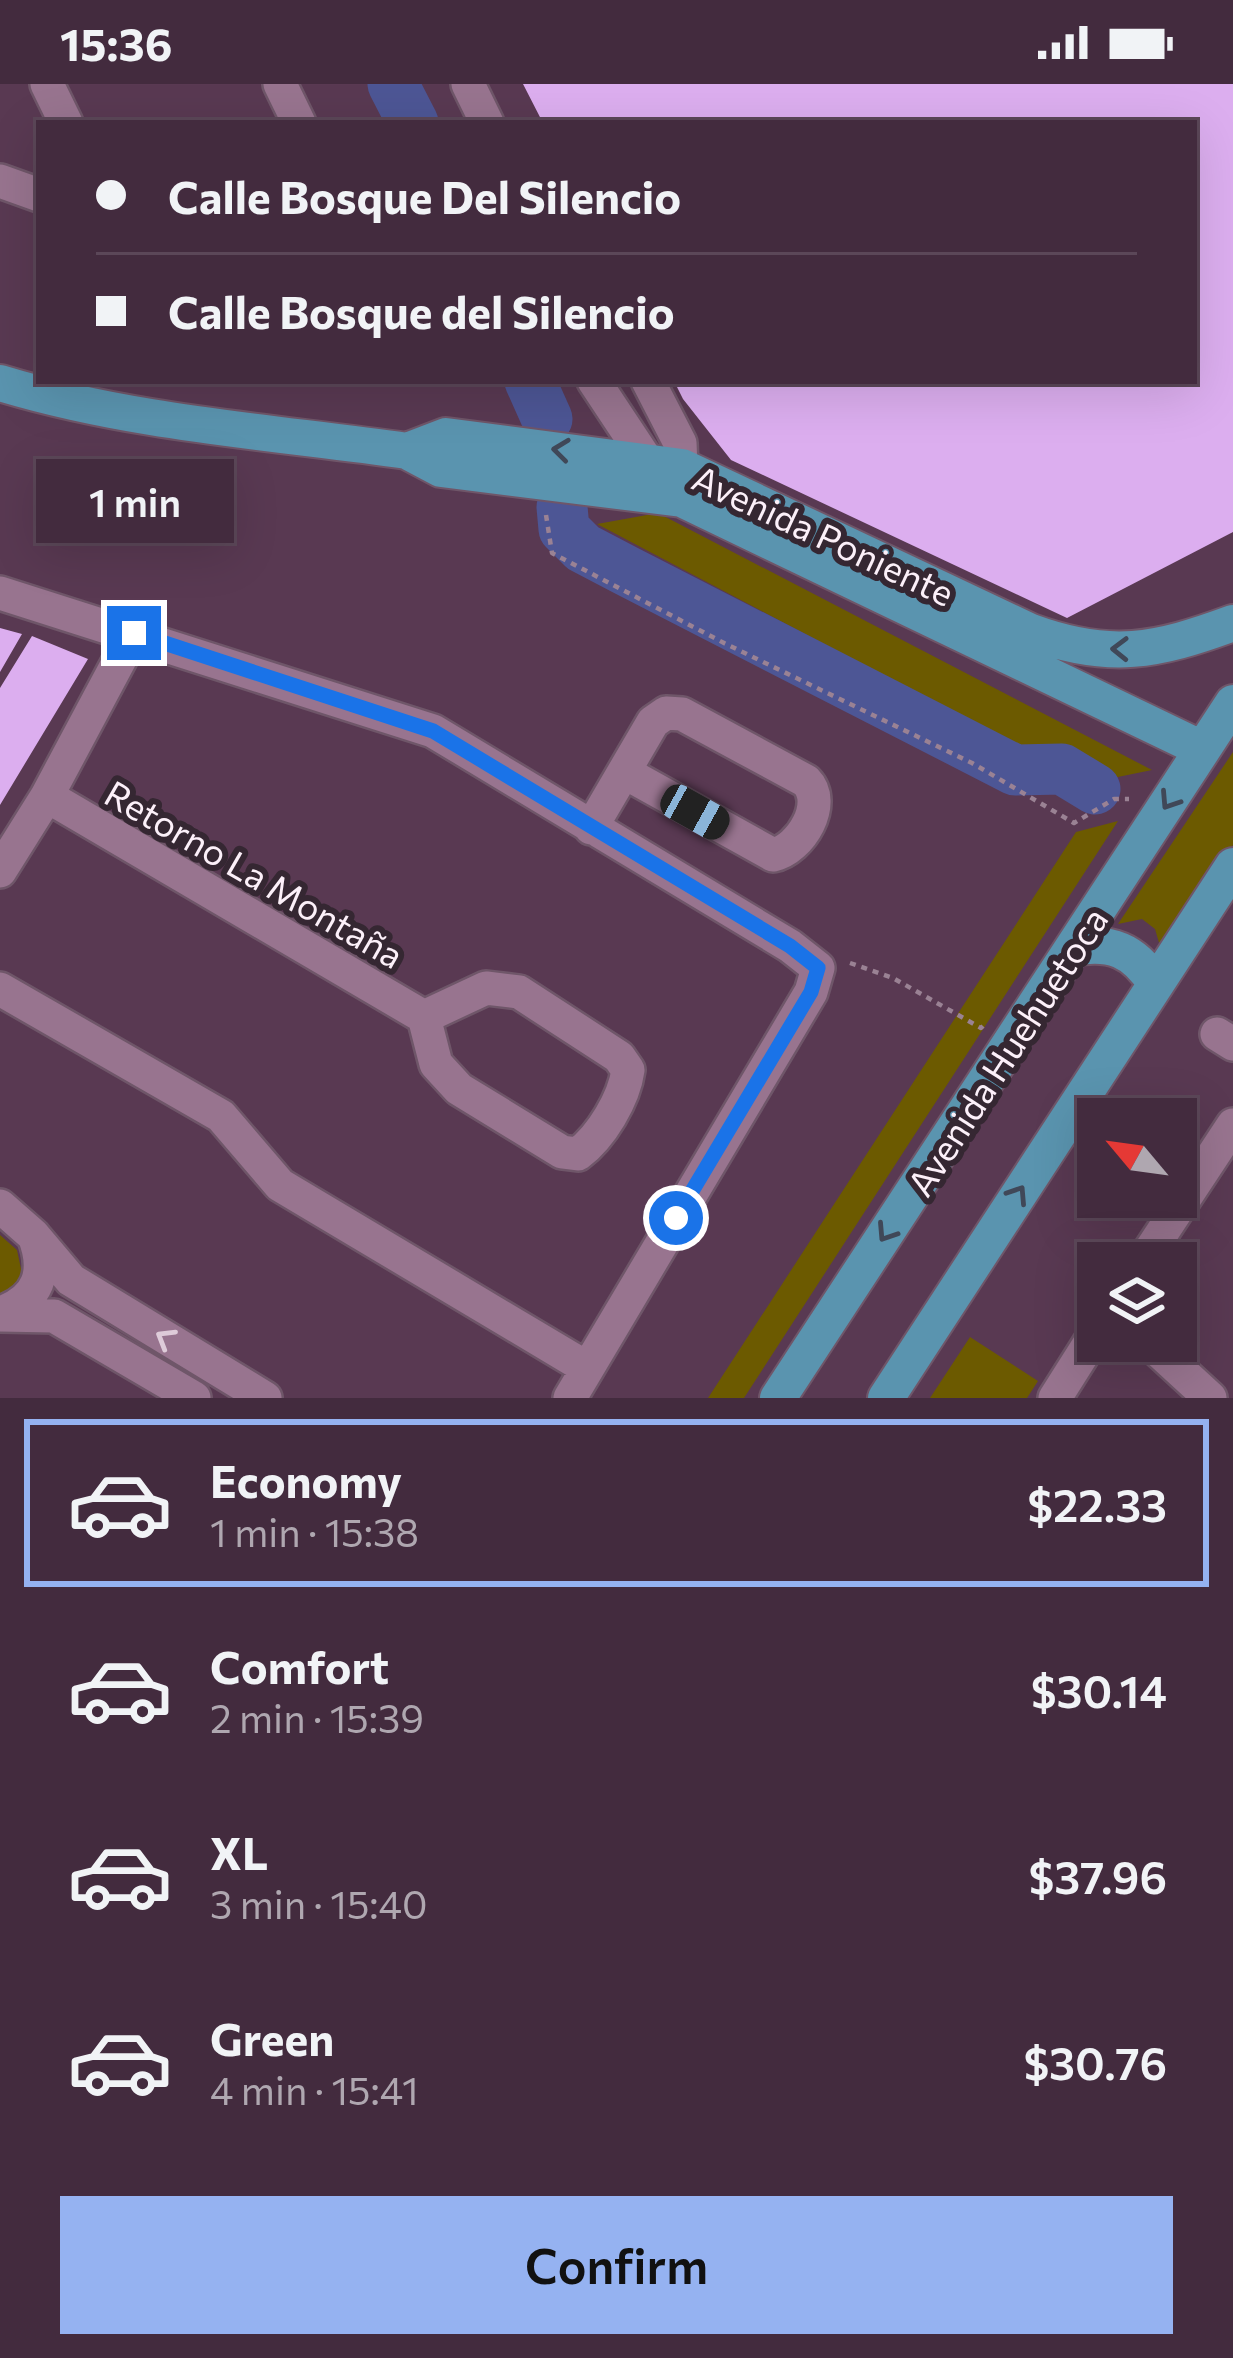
<!DOCTYPE html>
<meta charset="utf-8">
<style>
:root{--surface:#432b3e;--page:#4a3345;--text:#f1f3f6;--muted:#afa7b0;--line:#5b4758;--accent:#95b2f1}
body{margin:0;font-family:Commissioner,sans-serif;background:var(--page);color:var(--text);height:100vh;display:flex;flex-direction:column;font-size:45px;white-space:nowrap}
*{box-sizing:border-box;margin:0}
p{font-size:39px;color:var(--muted)}
.icon{flex:none;width:66px;height:66px;fill:none;stroke:currentColor;stroke-width:2;stroke-linecap:round;stroke-linejoin:round}
.map{position:relative;height:1314px;overflow:hidden}
.drawer{display:flex;flex-direction:column;background:var(--surface);flex:1}
.drawer>*{flex:none}
.guide{position:absolute;left:36px;top:36px;width:1161px;height:264px;border-radius:0px;box-shadow:0 12px 48px #0002,0 0 0 3px var(--line);display:grid;align-content:center;height:264px;padding:0 60px;background:var(--surface)}
.needle{width:78px;rotate:299deg}
.fabs{position:absolute;left:1077px;top:1014px;display:grid;gap:24px}
.fabs a{display:grid;place-items:center;width:120px;height:120px;border-radius:0px;background:var(--surface);box-shadow:0 12px 48px #0002,0 0 0 3px var(--line);font-size:60px}
.end{position:absolute;width:54px;height:54px;margin:-27px;border:15px solid #1a73e8;background:#fff;box-shadow:0 0 0 6px #fff}
.from{border-radius:50%}
.bubble{position:absolute;height:84px;border-radius:0px;background:var(--surface);box-shadow:0 12px 48px #0002,0 0 0 3px var(--line);font-size:39px;font-weight:600;line-height:84px;text-align:center}
.car{position:absolute;width:36px;height:72px;margin:-36px -18px;border-radius:15px;box-shadow:0 0 9px 3px #0007;background:linear-gradient(#222 24%,#8ab4d8 0 40%,#222 0 76%,#8ab4d8 0 86%,#222 0)}
.guide b{display:flex;align-items:center;gap:42px;height:114px;font-size:45px}
.guide b+b{border-top:3px solid var(--line)}
.guide i{width:30px;height:30px;background:var(--text)}
ul{padding:21px 0 0;list-style:none}
li{display:flex;align-items:center;gap:36px;height:168px;margin:0 24px 18px;padding:0 36px;border:6px solid transparent;border-radius:0px}
li div{flex:1}
li b{display:block;font-size:45px}
li em{font-style:normal;font-weight:600}
li.on{border-color:var(--accent)}
li>.icon{width:108px;height:108px;stroke-width:1.5}
.button{display:flex;gap:24px;margin-top:auto;padding:24px 60px}
.button a{flex:1;height:138px;border-radius:0px;background:var(--accent);color:#111;font-size:48px;font-weight:600;line-height:138px;text-align:center}
.status{display:flex;justify-content:space-between;align-items:center;height:84px;padding:0 60px;background:var(--surface);direction:ltr}
.status svg{height:33px;fill:currentColor}
.map>svg:first-child{display:block}
</style>
<div class="status"><b>15:36</b><svg viewBox="0 0 49 12"><path d="M0 12V9h3v3zM5 12V6h3v6zM10 12V3h3v9zM15 12V0h3v12zM26 1h20v11H26zM47 4h2v5h-2z"/></svg></div>
<div class="map">
<svg width="1233" height="1314" viewBox="0 0 1233 1314">
<rect width="100%" height="100%" fill="#593952"/>
<path fill="#6c5a00" d="M658,429L1152,686L1113,694L1064,671L1017,662L597,440Z
M1233,668V761L1162,869L1155,845L1142,835L1118,840Z
M1118,737L744,1314H708L1076,748Z
M0,1151L17,1166L23,1194L0,1218Z
M970,1253L1038,1297L1027,1314H930Z"/>
<g fill="none" stroke-linecap="round" stroke-linejoin="round">
<path stroke="#4d5695" stroke-width="51" d="M393,0L413,39
M530,297L547,335
M562,423L564,445L583,464L625,486L1015,686L1062,685L1095,705"/>
</g>
<path fill="#dcaeef" d="M523,0H1233V448L1067,534L731,376L683,315L674,297H1194V39H543Z
M0,544L22,550L0,588Z
M32,552L88,575L0,721V604Z"/>
<g fill="none" stroke-linecap="round" stroke-linejoin="round">
<g stroke="#6f5669" stroke-width="38">
<path id="minor" d="M47,0L66,39
M280,0L299,39
M468,0L487,39
M0,97L39,111
M594,297L647,377L649,399
M648,297L680,359L682,407
M0,509L433,647L790,862L818,884L811,908L570,1314
M47,712L424,933L436,980L459,1005L562,1068L578,1070C601,1053 624,1015 628,986L619,973L519,908L486,904L424,933
M591,744L653,638L666,629L682,630L806,697C828,719 801,765 773,771L624,688
M0,787L47,712L134,549
M0,905L221,1032L280,1101L587,1284
M1217,950L1233,960
M0,1122L33,1151L71,1196L265,1314
M1142,1179L1233,1041
M0,1229C39,1216 48,1188 34,1152
M0,1231L54,1232L194,1314
M1148,1257L1210,1314
M1055,1314L1098,1246"/>
</g>
<g stroke="#6f5669" stroke-width="40">
<path id="major" d="M0,299C131,339 272,348 407,367L441,385L682,415L1202,665
M407,367L446,352L682,383L1031,548C1110,577 1157,567 1233,539
M1073,864C1111,857 1134,866 1155,899
M778,1314L1233,619
M886,1314L1233,782"/>
</g>
<path stroke="#9a8294" stroke-width="4.5" stroke-dasharray="6 6" stroke-linecap="butt" d="M546,431L552,469L724,559L972,679L1074,739L1114,715H1129
M850,879L893,894L981,944L983,942"/>
<use href="#minor" stroke="#98748f" stroke-width="33"/>
<use href="#major" stroke="#5a94af" stroke-width="36"/>
</g>
<defs><path id="oneway-chevron" d="M-2-3.5L2.5 0L-2 3.5" fill="none" stroke-width="1.6" stroke-linecap="round" stroke-linejoin="round" transform="scale(3)"/></defs>
<g stroke="#404858">
<use href="#oneway-chevron" transform="translate(561 366) rotate(-173)"/>
<use href="#oneway-chevron" transform="translate(1120 565) rotate(-179)"/>
<use href="#oneway-chevron" transform="translate(1169 717) rotate(123)"/>
<use href="#oneway-chevron" transform="translate(1018 1110) rotate(-57)"/>
<use href="#oneway-chevron" transform="translate(886 1149) rotate(123)"/>
</g>
<use stroke="#decbd9" href="#oneway-chevron" transform="translate(165 1254) rotate(-149)"/>
<g fill="none" stroke-linecap="round" stroke-linejoin="round">
<path stroke="#1a73e8" stroke-width="15" d="M134,549L433,647L790,862L818,884L811,908L676,1134"/>
</g>
<g text-anchor="middle" dominant-baseline="central" stroke-width="12" stroke-linejoin="round" paint-order="stroke">
<g font-size="36" fill="#fcf0f9" stroke="#352732">
<text transform="translate(824 450) rotate(25)">Avenida Poniente</text>
<text transform="translate(255 789) rotate(30)">Retorno La Montaña</text>
<text transform="translate(1006 967) rotate(-57)">Avenida Huehuetoca</text>
</g>
</g>
</svg>
<div class="fabs">
<a><svg class="needle" viewBox="-14 -14 28 28"><path d="M0-13l5 13h-10z" fill="#e53935"/><path d="M0 13l5-13h-10z" fill="#afa7b0"/></svg></a>
<a><svg class="icon" aria-label="layers" viewBox="0 0 24 24"><path d="M12 4l9 5-9 5-9-5zM3 14l9 5 9-5"/></svg></a>
</div>
<i class="end from" style="left:676px;top:1134px"></i>
<i class="end" style="left:134px;top:549px"></i>
<div class="bubble" style="left:36px;top:375px;width:198px">1 min</div>
<i class="car" style="left:695px;top:728px;rotate:119deg"></i>
<div class="guide">
<b><i class="from"></i>Calle Bosque Del Silencio</b>
<b><i></i>Calle Bosque del Silencio</b>
</div>
</div>
<section class="drawer">
<ul>
<li class="on"><svg class="icon" aria-label="car" viewBox="0 0 24 24"><path d="M5 17H2v-5l4-1 3-4h7l3 4 3 1v5h-3M9 17h6M6 11h13"/><circle cx="7" cy="17" r="2"/><circle cx="17" cy="17" r="2"/></svg><div><b>Economy</b><p>1 min · 15:38</p></div><em>$22.33</em></li>
<li><svg class="icon" aria-label="car" viewBox="0 0 24 24"><path d="M5 17H2v-5l4-1 3-4h7l3 4 3 1v5h-3M9 17h6M6 11h13"/><circle cx="7" cy="17" r="2"/><circle cx="17" cy="17" r="2"/></svg><div><b>Comfort</b><p>2 min · 15:39</p></div><em>$30.14</em></li>
<li><svg class="icon" aria-label="car" viewBox="0 0 24 24"><path d="M5 17H2v-5l4-1 3-4h7l3 4 3 1v5h-3M9 17h6M6 11h13"/><circle cx="7" cy="17" r="2"/><circle cx="17" cy="17" r="2"/></svg><div><b>XL</b><p>3 min · 15:40</p></div><em>$37.96</em></li>
<li><svg class="icon" aria-label="car" viewBox="0 0 24 24"><path d="M5 17H2v-5l4-1 3-4h7l3 4 3 1v5h-3M9 17h6M6 11h13"/><circle cx="7" cy="17" r="2"/><circle cx="17" cy="17" r="2"/></svg><div><b>Green</b><p>4 min · 15:41</p></div><em>$30.76</em></li>
</ul>
<div class="button"><a>Confirm</a></div>
</section>
